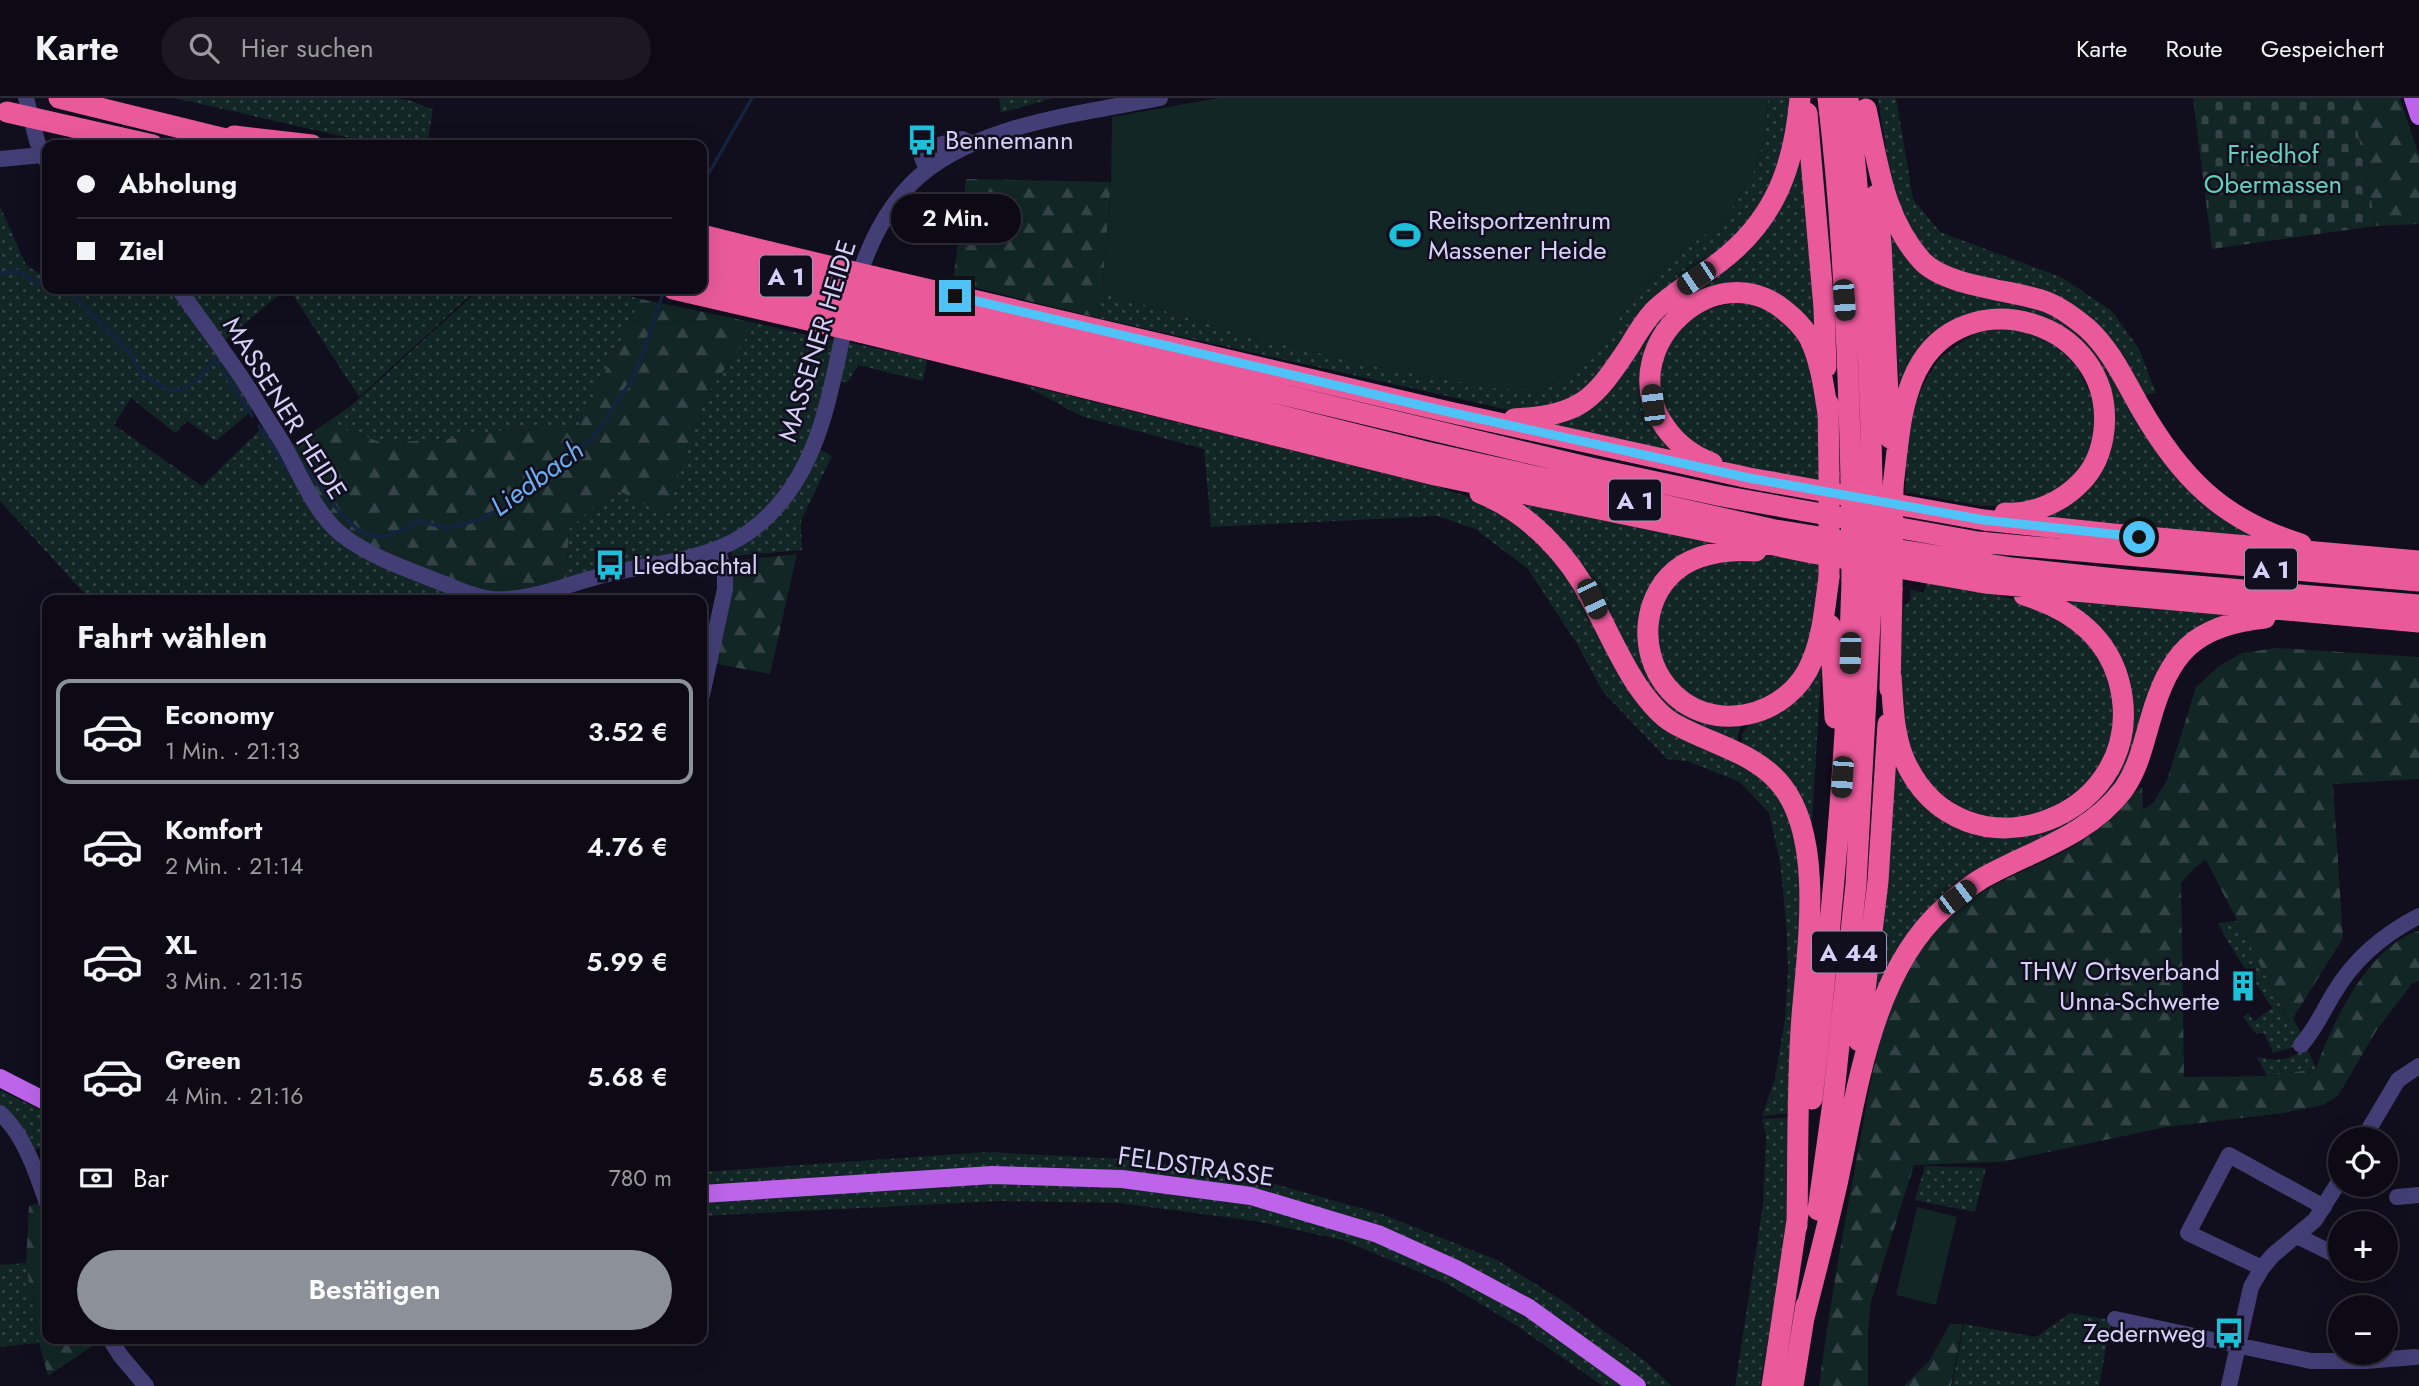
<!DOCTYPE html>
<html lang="de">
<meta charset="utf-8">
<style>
:root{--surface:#0d0a16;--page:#1b1823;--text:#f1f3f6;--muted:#9a9aa1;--line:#2d2b35;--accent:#8c9099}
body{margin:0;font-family:Jost,sans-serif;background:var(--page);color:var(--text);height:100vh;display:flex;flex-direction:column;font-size:26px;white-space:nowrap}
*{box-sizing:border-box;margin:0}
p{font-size:23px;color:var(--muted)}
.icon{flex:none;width:38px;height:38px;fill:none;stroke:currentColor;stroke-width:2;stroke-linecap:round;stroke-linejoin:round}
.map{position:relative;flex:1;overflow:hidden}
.details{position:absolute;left:42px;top:497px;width:665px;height:749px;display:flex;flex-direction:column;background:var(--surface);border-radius:14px;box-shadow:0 7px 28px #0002,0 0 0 2px var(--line)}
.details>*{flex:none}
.banner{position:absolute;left:42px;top:42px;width:665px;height:154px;border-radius:14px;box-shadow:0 7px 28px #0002,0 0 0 2px var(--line);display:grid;align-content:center;height:154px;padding:0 35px;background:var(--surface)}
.tools{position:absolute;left:2328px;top:1029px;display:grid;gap:14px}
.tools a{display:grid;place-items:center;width:70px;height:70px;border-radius:50%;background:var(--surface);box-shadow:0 7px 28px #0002,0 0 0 2px var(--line);font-size:35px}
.end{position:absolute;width:32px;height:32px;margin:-16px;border:9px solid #4fc3f7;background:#111;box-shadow:0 0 0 4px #111}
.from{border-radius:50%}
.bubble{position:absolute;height:49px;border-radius:24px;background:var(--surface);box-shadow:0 7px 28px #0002,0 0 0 2px var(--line);font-size:23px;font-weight:600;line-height:49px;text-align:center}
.car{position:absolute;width:21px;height:42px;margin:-21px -10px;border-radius:9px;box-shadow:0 0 5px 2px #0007;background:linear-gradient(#222 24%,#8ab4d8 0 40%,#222 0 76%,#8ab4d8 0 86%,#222 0)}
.banner b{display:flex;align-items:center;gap:24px;height:66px;font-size:26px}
.banner b+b{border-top:2px solid var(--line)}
.banner i{width:18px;height:18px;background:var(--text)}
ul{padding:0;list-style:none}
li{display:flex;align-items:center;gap:21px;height:105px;margin:0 14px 10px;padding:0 21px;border:4px solid transparent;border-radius:14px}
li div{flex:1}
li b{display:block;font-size:26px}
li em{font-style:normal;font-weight:600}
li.selected{border-color:var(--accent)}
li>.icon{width:63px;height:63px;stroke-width:1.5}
h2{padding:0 35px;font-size:32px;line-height:84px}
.pay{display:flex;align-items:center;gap:18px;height:77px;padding:0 35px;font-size:26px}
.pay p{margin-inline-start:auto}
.action{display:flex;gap:14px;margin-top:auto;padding:14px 35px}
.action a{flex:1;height:80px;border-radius:42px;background:var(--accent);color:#fff;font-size:28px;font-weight:600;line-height:80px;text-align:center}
header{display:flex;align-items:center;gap:42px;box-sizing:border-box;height:98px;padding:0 35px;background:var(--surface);border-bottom:2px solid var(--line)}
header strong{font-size:33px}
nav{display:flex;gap:38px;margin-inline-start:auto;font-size:24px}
.search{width:490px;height:63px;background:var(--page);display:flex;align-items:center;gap:18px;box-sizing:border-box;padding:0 24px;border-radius:38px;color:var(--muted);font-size:26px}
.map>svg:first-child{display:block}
</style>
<header>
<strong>Karte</strong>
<div class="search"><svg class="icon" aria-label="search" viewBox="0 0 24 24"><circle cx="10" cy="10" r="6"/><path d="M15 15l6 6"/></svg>Hier suchen</div>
<nav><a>Karte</a><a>Route</a><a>Gespeichert</a></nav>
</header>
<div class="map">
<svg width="2419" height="1288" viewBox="0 0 2419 1288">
<defs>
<pattern id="green-dots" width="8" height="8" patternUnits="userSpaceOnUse" patternTransform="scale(1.75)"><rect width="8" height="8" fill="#122626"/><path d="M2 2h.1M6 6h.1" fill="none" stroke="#344446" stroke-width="1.8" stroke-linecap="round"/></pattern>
<pattern id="forest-firs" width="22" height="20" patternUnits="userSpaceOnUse" patternTransform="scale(1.75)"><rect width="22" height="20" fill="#122626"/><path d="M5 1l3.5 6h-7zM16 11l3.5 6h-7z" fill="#344446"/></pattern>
<pattern id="cemetery-stones" width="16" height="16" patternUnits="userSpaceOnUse" patternTransform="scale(1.75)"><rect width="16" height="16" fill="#122626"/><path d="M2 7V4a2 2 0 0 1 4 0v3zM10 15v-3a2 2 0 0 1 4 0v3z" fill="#344446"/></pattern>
</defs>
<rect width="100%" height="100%" fill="#110e1d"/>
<path fill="url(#green-dots)" d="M174,0H397L412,3L433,12L427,47H381Z
M999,0H1053L1001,15Z
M1768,0H1793L1775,84L1750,124L1576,301L1518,314L1098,220L1102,194L1262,242L1392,272L1599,251L1641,188L1682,153L1725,122L1753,75L1765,41Z
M1878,0H1896L1913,101L1940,134L2061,179L2112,213L2139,251L2156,295L2144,297L2104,235L1959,174L1931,159L1908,134L1893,99Z
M1800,46L1817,240L1758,194L1668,223L1650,309L1696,363L1536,326L1564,320L1655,219L1720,168Z
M0,108L26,167L47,180V191H176L256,309L216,343L187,323L175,335L131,300L114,327L202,388L266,326L475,502H96L83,494L0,403Z
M1888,122L1912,161L2048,212L2097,249L2147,330L2281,446L2042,422C2084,402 2088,388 2110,349L2071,236L1976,218L1900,299Z
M183,191H286L220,246Z
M289,191H477L359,299Z
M483,191H602L641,201L578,330L506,332L447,341L383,345L326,325L352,307L474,196Z
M1737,204L1758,206L1779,215L1804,243L1821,309L1820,382L1743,370L1700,354L1682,341L1661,307L1658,277L1663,254L1694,215Z
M756,225L837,244L816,324L793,379L769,410L716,448L566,483L569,431L614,390L665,416L704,301Z
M2016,230L2050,239L2072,258L2097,310L2090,360L2074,381L2050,400L2022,408H1981L1905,394L1907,341L1917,297L1939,260L1977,234Z
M846,244L927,261L923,283L858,267L847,285L837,281Z
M1022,286L1428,386L1482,403L1502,412L1566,469L1640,601L1750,666L1778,690L1804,760L1794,1015L1762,1018L1775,980L1785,921L1788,871L1786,824L1780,764L1769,715L1740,684L1687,663L1667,661L1603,594L1577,546L1528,471L1475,431L1437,418L1211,429L1204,351L1081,318Z
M817,350L832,358L801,423L802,452L732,458L730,450Z
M1499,395L1722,445L1658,480L1652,576L1742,626L1738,635L1737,651L1711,640L1648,596L1595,497Z
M1746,455L1820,464L1815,540L1785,595L1737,613L1692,603L1654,557L1657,505L1687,469Z
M1927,485L1987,493L2046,513L2076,530L2096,549L2110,576L2116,608L2112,645L2095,681L2036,720L2002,722L1963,711L1929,686L1905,646L1899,607L1903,508L1911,502L1910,491L1923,495Z
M2060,501L2230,517L2193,538L2135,658L2091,719L1955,788L1874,911L1895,659L1924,703L2043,732L2130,636L2131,604L2125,574Z
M1822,560L1811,740L1742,647V636L1753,621Z
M2238,823L2289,924L2293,921L2303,938L2297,948L2273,955L2264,935L2256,936L2243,919L2248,915L2254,923L2272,910C2254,881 2232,855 2218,825Z
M2306,948L2316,971L2267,978L2257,959C2277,963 2291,964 2306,948Z
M0,992L47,1015V1049L34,1051L0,1009Z
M1794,1019L1788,1128L1760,1288H1735L1763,1107L1766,1037L1762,1021Z
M987,1054L1120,1061L1246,1078L1382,1116L1497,1162L1563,1203L1644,1262L1672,1288H1649L1626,1270L1380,1129L1123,1075L702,1087V1074Z
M1925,1068L1986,1070L1975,1114L1915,1102Z
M992,1085L1121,1088L1255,1105L1374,1143L1451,1176L1527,1215L1628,1288H1603L1514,1226L1446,1185L1342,1142L1255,1123L1120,1105L998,1103L702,1118V1101Z
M26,1165L39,1245L0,1249V1167Z
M2070,1215L2111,1222L2099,1288H1952L1964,1226L2036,1239Z"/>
<path fill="url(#forest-firs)" d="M2351,0H2400L2419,58V126L2376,128Z
M966,81L1111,84L1102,194L1098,220L953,184Z
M641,201L756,225L704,301L665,417L614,390L569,431L566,483L525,495L490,496L384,458L332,422L289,349L326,325L383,345L447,341L506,332L578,330Z
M797,456L770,576L712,565L732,463Z
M2277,550L2419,559V681L2333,686L2343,840L2290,925L2206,762L2194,770L2181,785L2184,979L2267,978L2316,971C2331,926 2370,846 2419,833V883L2412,886L2376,933L2338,998L2323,1007L2284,1015L2166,1029L2001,1064L1914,1067L1871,1204L1868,1231V1288H1819C1829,1213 1842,1138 1856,1064C1873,977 1881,879 1951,817C1986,785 2029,773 2070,750C2088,740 2106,726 2120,712C2128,704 2132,694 2142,689L2143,712L2153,705L2167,682L2196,589L2219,568L2242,555Z
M42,1104L47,1118V1241H103L48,1278L39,1245L26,1165L29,1108Z
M1950,1226H1963L1951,1288H1904L1929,1263Z"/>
<path fill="url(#cemetery-stones)" d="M2193,0H2351L2376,128L2212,151Z"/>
<path fill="#122626" d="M1218,0H1768L1765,41L1753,75L1725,122L1682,153L1641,188L1599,251L1578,275L1543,292L1499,291L1392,272L1262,242L1102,194L1111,84L1112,19Z
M1917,1109L1957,1119L1936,1207L1896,1197Z"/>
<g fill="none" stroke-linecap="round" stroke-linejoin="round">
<path stroke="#142440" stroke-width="3.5" d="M702,87L752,0
M0,175L18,173L37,186L47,182
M66,191L129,254L142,277L171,293L185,291L200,279L215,261L220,269
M224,275L252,318
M259,328L292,379
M308,372C323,391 348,433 372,438C388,441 406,431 418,423L447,430L479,422L514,403L593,340L632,282L647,244L664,192"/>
<path stroke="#433f76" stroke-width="16" d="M26,0L37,43L47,64
M0,61L42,57
M927,72L918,49L935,48L962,41L970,45
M857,183C869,147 884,114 911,86C970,26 1082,16 1160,0
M179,191C205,229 234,265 257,304C266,319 276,334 285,349C302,380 314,414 342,437C372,460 407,471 442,485C458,491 474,499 492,501C528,504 565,487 600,478C672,459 733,466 784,400C823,351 833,281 846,222
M702,597L725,491V479L718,451
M2301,947C2315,932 2323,913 2334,895C2354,861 2384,836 2419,818
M0,1015C25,1038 36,1074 47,1105
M2363,1041L2398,982L2419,968
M2397,1099L2419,1097
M2297,1138L2340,1159
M2262,1170L2188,1135L2229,1057L2324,1109
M2115,1221L2311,1263H2365L2415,1259
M110,1241L120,1257L146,1288
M2229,1288L2251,1189L2262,1170L2273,1157L2315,1122L2340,1082"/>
<path stroke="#bd64eb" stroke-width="18" d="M2413,0L2419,18
M0,980L47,1004
M702,1096L992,1077L1122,1081L1251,1098L1378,1136L1456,1171L1529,1210L1637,1288"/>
<path stroke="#ea5a9b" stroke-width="21" d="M59,0L250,47
M1828,0C1843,126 1848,254 1851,381
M1848,0C1863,127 1870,256 1872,384
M1866,11C1878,65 1883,120 1922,163C1946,189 2015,192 2047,204C2062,210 2075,220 2087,230C2111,252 2124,281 2140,309C2180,379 2222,422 2301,446
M1807,15L1824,210L1826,269
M73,29L153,47
M234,38L312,47
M1876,97L1881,146L1890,340
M702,137L770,154
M875,179L1449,314L1749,380L1984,422L2113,436L2419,463
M869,198L1591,370L1722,398L1978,444L2419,483
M865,218L1181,293L1426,354L1775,432L2012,470L2125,482L2419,507
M860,234L1435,377L1812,455L1985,485L2419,524
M1828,305L1829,376
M1514,321C1581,317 1593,303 1629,249C1636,237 1644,224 1653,214C1672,195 1696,182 1717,166C1775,123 1794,69 1800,0
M1712,365C1690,357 1672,342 1660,321C1618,246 1715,156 1784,212C1793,219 1803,229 1809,239C1821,264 1824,290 1828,316
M1893,388C1898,350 1899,309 1916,274C1963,178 2115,222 2104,332C2102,351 2095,370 2081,384C2062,404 2033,417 2005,415
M1480,395C1528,414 1569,457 1592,503C1607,531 1619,560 1637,587C1646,600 1659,617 1673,625C1709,646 1756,654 1782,688C1827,745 1805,864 1801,932C1797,997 1798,1063 1797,1128
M1756,453C1733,451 1704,454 1683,467C1642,493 1637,553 1667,589C1708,639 1789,621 1812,563C1823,537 1825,507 1829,479
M1830,527L1835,620
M1891,578C1893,605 1893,635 1904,661C1961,792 2158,720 2118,580C2104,534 2067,510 2024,497
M1890,591L1892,491
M1859,943L1878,783L1888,626
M1812,1001C1831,829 1847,657 1852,483
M1818,1112L1833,1004L1856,786L1872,487
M1804,1220C1815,1176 1827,1131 1837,1086C1857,995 1871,875 1944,810C1955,800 1968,789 1981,781C2030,753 2087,739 2123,692C2138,671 2143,647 2150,623C2169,556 2193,527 2265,520
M1772,1288L1798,1116
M1793,1288L1806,1207"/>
<path stroke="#ea5a9b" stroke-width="21" d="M7,14L73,29
M770,154L875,179
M702,158L869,198
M702,178L865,218
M673,191L860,234
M1851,381L1852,483
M1872,384V487
M1829,479V376
M1892,491L1893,388"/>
</g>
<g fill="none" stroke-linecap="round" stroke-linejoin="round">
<path stroke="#4fc3f7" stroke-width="9" d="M955,198L1449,314L1749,380L1984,422L2139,439"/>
</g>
<defs>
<g id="bus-bare" transform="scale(2.415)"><path d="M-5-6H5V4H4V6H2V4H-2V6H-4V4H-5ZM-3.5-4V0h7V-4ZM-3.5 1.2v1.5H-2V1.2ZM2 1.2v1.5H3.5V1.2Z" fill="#1cc1d9" stroke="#110e1d" stroke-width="2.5" paint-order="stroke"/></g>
<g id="stadium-bare" transform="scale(2.415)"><path d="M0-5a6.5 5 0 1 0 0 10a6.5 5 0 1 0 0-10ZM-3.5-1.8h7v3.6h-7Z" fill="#1cc1d9" stroke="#110e1d" stroke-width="2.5" paint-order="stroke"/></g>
<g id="building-bare" transform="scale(2.415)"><path d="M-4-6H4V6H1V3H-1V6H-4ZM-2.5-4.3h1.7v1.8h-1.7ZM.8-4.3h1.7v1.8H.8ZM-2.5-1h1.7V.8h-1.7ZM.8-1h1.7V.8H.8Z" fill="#1cc1d9" stroke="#110e1d" stroke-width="2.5" paint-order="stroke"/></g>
</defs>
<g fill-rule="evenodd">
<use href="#bus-bare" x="922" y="42"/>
<use href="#stadium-bare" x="1405" y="137"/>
<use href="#bus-bare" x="610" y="467"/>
<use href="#building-bare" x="2243" y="888"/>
<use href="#bus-bare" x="2229" y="1235"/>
</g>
<g text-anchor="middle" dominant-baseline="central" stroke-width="5" stroke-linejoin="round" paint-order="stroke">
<g fill="#110e1d" stroke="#9b96b7" stroke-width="2">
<rect x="760" y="157.5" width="52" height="41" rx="5"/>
<rect x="1609" y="381.5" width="52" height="41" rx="5"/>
<rect x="2245" y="450.5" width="52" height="41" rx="5"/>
<rect x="1812" y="833.5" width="74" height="41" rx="5"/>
</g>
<g font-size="24" font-weight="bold" fill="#d6d0f9">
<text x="786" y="178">A 1</text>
<text x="1635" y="402">A 1</text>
<text x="2271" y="471">A 1</text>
<text x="1849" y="854">A 44</text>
</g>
<g font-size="26" fill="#d6d0f9" stroke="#110e1d" text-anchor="start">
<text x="945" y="42">Bennemann</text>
<text x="1428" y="122">Reitsportzentrum<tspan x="1428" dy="30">Massener Heide</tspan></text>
<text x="633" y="467">Liedbachtal</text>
<text x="2220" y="873" text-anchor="end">THW Ortsverband<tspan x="2220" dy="30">Unna-Schwerte</tspan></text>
<text x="2206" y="1235" text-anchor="end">Zedernweg</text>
</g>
<g font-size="26" fill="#66cfb8" stroke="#110e1d">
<text x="2273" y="56">Friedhof<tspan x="2273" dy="30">Obermassen</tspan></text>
</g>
<g font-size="26" fill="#d6d0f9" stroke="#110e1d">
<text transform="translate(817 243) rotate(-73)">MASSENER HEIDE</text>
<text transform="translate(285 310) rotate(58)">MASSENER HEIDE</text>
<text transform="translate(1196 1068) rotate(8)">FELDSTRASSE</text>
</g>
<g font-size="28" font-style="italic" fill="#6bacec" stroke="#110e1d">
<text transform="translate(537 380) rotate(-36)">Liedbach</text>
</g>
</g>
</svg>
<div class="tools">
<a><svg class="icon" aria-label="locate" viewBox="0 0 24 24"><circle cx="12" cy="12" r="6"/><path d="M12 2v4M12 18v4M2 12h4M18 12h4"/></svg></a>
<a>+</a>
<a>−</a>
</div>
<i class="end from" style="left:2139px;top:439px"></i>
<i class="end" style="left:955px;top:198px"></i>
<div class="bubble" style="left:891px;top:96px;width:130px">2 Min.</div>
<i class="car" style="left:1696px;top:180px;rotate:236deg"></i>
<i class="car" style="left:1844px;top:202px;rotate:176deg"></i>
<i class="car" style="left:1653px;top:307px;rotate:354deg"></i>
<i class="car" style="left:1592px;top:501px;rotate:155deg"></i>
<i class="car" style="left:1850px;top:555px;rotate:182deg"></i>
<i class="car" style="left:1842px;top:679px;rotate:184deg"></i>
<i class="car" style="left:1957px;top:799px;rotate:53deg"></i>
<div class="banner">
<b><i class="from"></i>Abholung</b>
<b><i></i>Ziel</b>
</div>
<section class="details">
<h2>Fahrt wählen</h2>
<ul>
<li class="selected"><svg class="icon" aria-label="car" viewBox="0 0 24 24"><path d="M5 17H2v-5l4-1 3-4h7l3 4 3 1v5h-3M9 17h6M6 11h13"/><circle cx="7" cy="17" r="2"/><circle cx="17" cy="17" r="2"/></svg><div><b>Economy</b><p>1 Min. · 21:13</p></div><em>3.52 €</em></li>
<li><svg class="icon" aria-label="car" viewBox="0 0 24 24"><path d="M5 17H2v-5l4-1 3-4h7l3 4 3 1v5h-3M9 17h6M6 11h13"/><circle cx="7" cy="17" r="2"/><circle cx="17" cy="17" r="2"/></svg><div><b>Komfort</b><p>2 Min. · 21:14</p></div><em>4.76 €</em></li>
<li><svg class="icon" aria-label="car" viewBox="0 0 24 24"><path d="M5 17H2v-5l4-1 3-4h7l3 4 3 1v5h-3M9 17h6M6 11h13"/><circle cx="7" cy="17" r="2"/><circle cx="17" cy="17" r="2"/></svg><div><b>XL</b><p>3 Min. · 21:15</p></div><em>5.99 €</em></li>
<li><svg class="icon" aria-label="car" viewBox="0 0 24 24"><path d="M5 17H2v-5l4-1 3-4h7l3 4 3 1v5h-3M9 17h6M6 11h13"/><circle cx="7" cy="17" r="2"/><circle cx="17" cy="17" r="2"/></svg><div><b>Green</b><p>4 Min. · 21:16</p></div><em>5.68 €</em></li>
</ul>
<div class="pay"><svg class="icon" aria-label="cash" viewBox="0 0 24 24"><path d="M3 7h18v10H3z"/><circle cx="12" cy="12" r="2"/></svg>Bar<p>780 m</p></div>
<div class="action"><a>Bestätigen</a></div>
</section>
</div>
